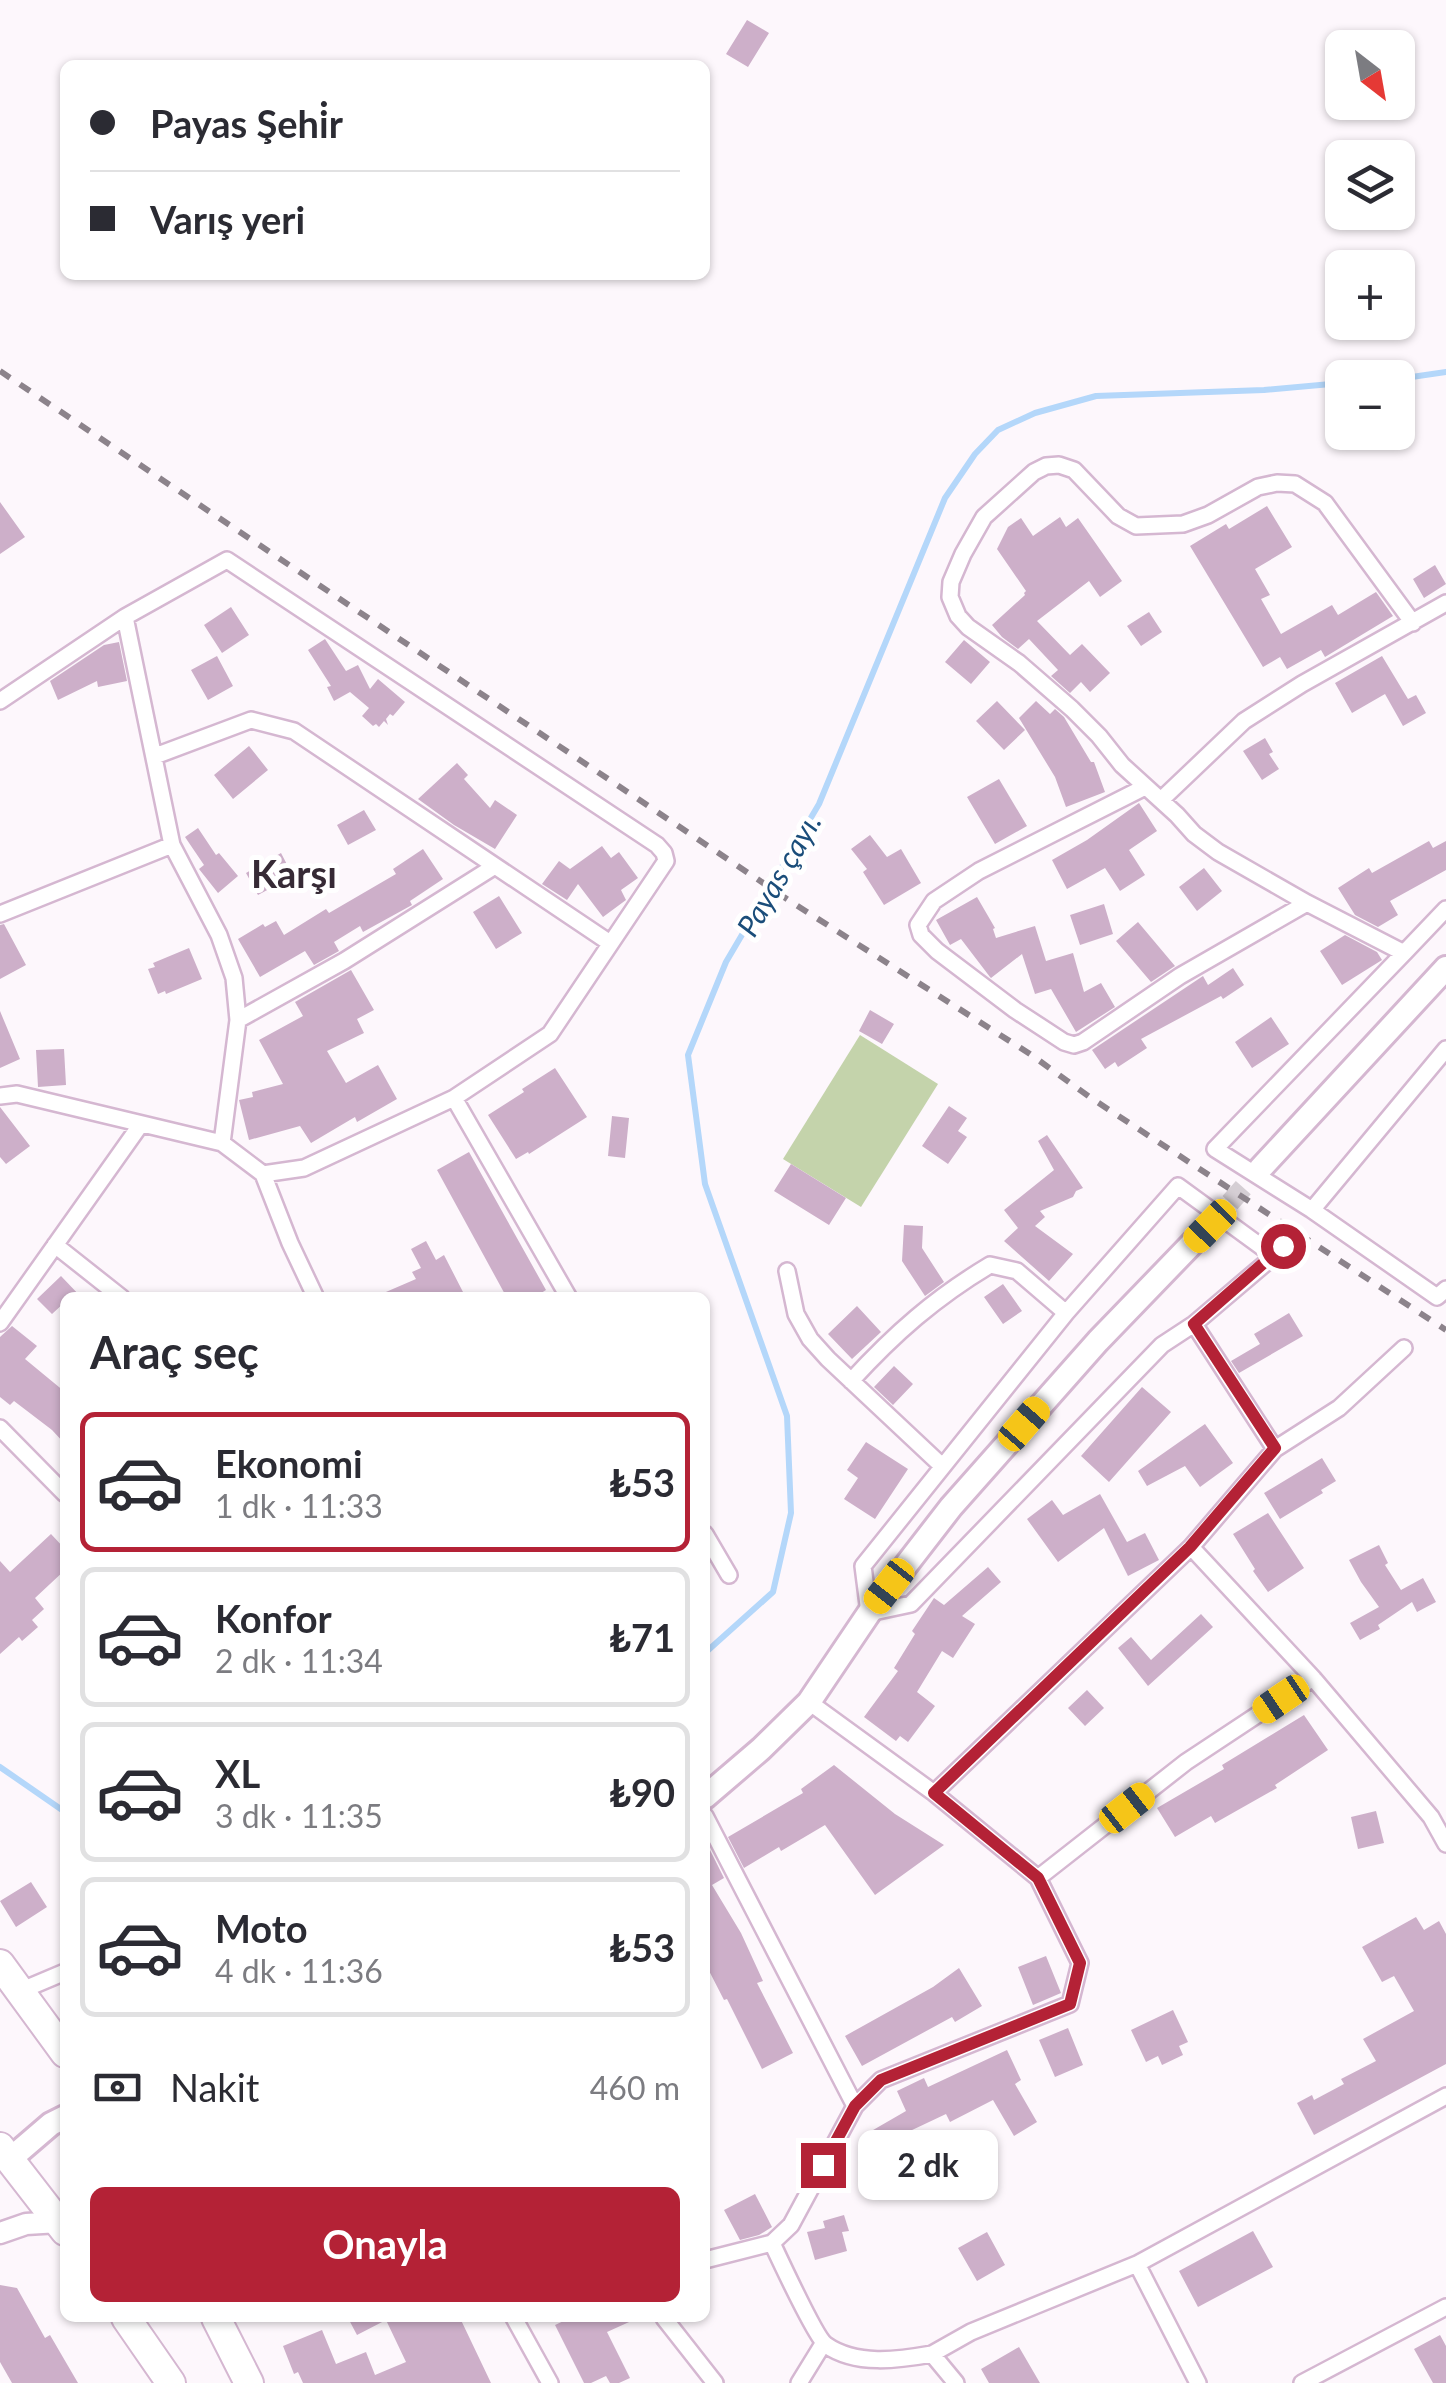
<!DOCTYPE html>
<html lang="tr">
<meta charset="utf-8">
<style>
:root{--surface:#fff;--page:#f7f7f7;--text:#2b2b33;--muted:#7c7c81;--line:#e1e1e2;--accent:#b42236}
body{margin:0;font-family:Lato,sans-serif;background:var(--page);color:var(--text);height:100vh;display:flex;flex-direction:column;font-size:38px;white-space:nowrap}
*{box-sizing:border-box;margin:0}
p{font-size:32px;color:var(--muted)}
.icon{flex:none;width:55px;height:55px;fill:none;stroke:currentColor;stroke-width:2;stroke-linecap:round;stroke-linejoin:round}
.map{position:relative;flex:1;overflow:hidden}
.sheet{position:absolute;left:60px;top:1292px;width:650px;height:1030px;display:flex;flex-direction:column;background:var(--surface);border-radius:15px;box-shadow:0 2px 8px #0004}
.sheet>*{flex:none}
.hud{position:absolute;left:60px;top:60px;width:650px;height:220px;border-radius:15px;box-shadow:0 2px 8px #0004;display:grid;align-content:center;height:220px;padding:0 30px;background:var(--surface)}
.needle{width:65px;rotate:149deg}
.tools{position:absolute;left:1325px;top:30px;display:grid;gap:20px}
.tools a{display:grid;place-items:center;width:90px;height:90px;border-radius:15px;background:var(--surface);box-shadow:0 2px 8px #0004;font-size:50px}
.end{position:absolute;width:45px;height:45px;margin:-22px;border:12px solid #b42236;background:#fff;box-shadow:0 0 0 5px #fff}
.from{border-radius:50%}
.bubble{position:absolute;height:70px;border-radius:15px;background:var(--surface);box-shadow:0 2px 8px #0004;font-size:32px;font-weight:700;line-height:70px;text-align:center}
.car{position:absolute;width:30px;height:60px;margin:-30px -15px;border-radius:12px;box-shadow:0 0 8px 2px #0007;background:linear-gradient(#f5c518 24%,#345 0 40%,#f5c518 0 76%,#345 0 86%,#f5c518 0)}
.hud b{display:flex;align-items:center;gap:35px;height:95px;font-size:38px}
.hud b+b{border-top:2px solid var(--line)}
.hud i{width:25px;height:25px;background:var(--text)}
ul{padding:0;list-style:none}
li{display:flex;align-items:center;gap:30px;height:140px;margin:0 20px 15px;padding:0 10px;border:5px solid var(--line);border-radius:15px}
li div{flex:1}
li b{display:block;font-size:38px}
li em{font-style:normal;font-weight:700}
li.on{border-color:var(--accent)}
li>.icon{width:90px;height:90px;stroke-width:1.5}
h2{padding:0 30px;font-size:45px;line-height:120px}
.pay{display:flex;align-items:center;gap:25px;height:110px;padding:0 30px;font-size:38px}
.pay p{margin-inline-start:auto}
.primary-button{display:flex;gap:20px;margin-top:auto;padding:20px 30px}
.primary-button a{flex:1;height:115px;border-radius:15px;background:var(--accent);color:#fff;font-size:40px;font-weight:700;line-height:115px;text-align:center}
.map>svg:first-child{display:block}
</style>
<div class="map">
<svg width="1446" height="2383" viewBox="0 0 1446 2383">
<rect width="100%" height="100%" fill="#fdf7fc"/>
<path fill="#c4d3ab" d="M860,1035L938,1084L861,1207L783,1159Z"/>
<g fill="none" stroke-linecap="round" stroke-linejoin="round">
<path stroke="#b4d7fa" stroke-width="6" d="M1398,379L1446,372
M705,1653L773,1592L791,1513L787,1416L705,1184L688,1055L726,962L819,804L945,498L975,454L998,430L1035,413L1096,396L1264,390L1342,383
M0,1767L65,1812"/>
</g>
<path fill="#cdafc9" d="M747,20L769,33L748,67L726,54Z
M0,502L25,537L0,554Z
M1267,506L1292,547L1255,569L1270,595L1261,599L1281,634L1332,605L1338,615L1376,592L1393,616L1325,657L1321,650L1287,669L1280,657L1263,667L1190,546L1226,524L1229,529Z
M1060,517L1066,527L1078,518L1122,581L1100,597L1089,581L1037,621L1070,655L1082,644L1110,673L1090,692L1081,682L1070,693L1051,676L1058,670L1029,639L1018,649L1002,637L992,625L1025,595L1024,593L1026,591L997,549L1008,527L1021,518L1033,536Z
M1435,565L1446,584L1424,598L1413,579Z
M231,607L249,635L222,653L204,625Z
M1149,612L1162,632L1141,646L1127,626Z
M325,639L346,671L358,665L370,689L378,679L405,702L393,716L390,714L386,719L388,725L384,721L379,727L376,724L373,726L362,716L369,708L350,692L334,701L327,687L331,686L308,650Z
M964,640L990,662L971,684L945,662Z
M119,642L127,681L98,687L97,681L58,700L50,681L104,645Z
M217,656L233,686L208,700L191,670Z
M1382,656L1408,699L1416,695L1426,713L1403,726L1385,694L1352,713L1335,683Z
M997,701L1025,730L1004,750L976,721Z
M1036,701L1050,714L1055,709L1064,717L1091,762H1094L1105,792L1066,807L1055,777L1019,718Z
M1265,738L1273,752L1269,754L1279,769L1262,780L1243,751Z
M249,746L268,770L233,799L214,775Z
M457,763L468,775L464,779L490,808L495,800L517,815L495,849L454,825L418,799Z
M999,779L1027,826L995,844L967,797Z
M1139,803L1157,831L1129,850L1145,875L1120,891L1105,868L1067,889L1052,860L1087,840Z
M364,810L376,830L348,845L337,825Z
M198,828L216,855L219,853L238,876L218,893L199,869L204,865L185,837Z
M870,835L887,857L901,849L921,883L884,905L863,872L867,869L851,849Z
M1429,841L1433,848L1446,841V870L1390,901L1398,915L1378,927L1355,915L1338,888L1369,868L1372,873Z
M602,846L611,858L619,852L638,878L621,890L626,900L603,917L578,884L567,900L542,884L559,861L570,869Z
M423,849L443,879L410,901L412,905L363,932L360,926L334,942L339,951L314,965L305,951L260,977L238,939L263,924L265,927L276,921L284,935L326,909L329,913L396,874L393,869Z
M281,853L293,876L258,895L246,873Z
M1204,868L1222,891L1197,911L1179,887Z
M499,896L522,933L496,949L473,912Z
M977,897L995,928L993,929L996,938L1035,926L1046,961L1073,953L1084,992L1101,983L1115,1007L1076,1032L1051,989L1035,994L1022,954L991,978L990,977L961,939L950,945L936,920Z
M1104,904L1113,934L1080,945L1070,915Z
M1138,922L1175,966L1151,982L1116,941Z
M4,924L26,965L0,979V925Z
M1345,935L1377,952L1382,960L1342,985L1320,951Z
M189,948L202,979L166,994L165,991L158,994L148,969L155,967L153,963Z
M1233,968L1244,985L1223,999L1221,996L1141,1039L1147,1048L1118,1067L1115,1062L1105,1069L1092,1050L1203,976L1208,985Z
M351,970L374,1010L357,1019L364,1033L327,1051L346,1083L378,1065L397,1099L357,1122L355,1117L311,1143L300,1126L249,1140L239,1100L253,1097L252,1092L283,1084L259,1040L303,1016L295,1002Z
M870,1010L894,1024L882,1044L859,1031Z
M0,1011L20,1059L0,1068Z
M1271,1017L1289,1044L1252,1068L1235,1042Z
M64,1049L66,1085L38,1087L36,1050Z
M555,1068L587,1117L529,1154L528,1152L516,1159L488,1115L524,1092L522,1089Z
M949,1106L967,1118L958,1131L967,1137L948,1164L922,1146Z
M0,1107L30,1146L6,1164L0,1157Z
M612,1116L629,1118L625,1158L608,1156Z
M1047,1135L1083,1188L1076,1191L1073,1197L1040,1211L1045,1217L1035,1226L1073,1254L1049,1281L1004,1241L1018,1228L1004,1210L1054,1170L1038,1141Z
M469,1152L546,1290L533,1298H507L437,1170Z
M791,1164L846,1198L829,1225L774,1191Z
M904,1225L923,1226L922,1248L944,1282L925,1296L902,1261Z
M426,1241L436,1260L444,1255L463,1292L452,1298H372L416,1279L412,1272L421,1268L411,1249Z
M61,1276L82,1298H65V1302L52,1314L37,1299Z
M1003,1284L1022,1311L1003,1324L984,1297Z
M857,1306L881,1332L852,1359L828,1334Z
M1289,1313L1303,1336L1239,1373L1231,1361L1260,1344L1254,1334Z
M12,1326L37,1346L25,1359L65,1392V1444L52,1430L14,1401L10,1405L0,1397V1337Z
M894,1366L913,1384L893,1405L874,1387Z
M1142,1387L1171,1412L1109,1482L1081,1456Z
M1205,1424L1233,1463L1200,1487L1185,1466L1147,1486L1138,1471Z
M866,1442L908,1469L875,1519L844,1499L858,1478L847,1470Z
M1322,1458L1336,1481L1321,1490L1323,1493L1280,1519L1264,1493Z
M1100,1494L1127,1542L1145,1533L1159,1560L1128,1576L1104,1528L1058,1562L1027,1519L1052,1500L1063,1515Z
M1268,1513L1304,1568L1268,1592L1253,1571L1255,1569L1233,1534Z
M51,1534L65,1549V1570L35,1598L44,1609L32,1620L38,1627L22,1641L19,1637L0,1654V1561L10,1572Z
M1379,1545L1388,1563L1385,1565L1401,1590L1423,1578L1436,1602L1417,1612L1412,1602L1378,1625L1380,1629L1360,1640L1350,1623L1379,1607L1361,1582L1349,1560Z
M988,1567L1001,1582L962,1616L975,1624L953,1658L942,1651L917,1692L935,1706L908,1742L900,1736L896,1741L864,1717L898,1671L894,1668L915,1634L912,1631L934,1598L944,1605Z
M1201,1614L1213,1627L1148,1686L1118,1648L1131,1637L1151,1660Z
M1087,1690L1104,1708L1085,1726L1068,1708Z
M1304,1715L1328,1750L1275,1785L1277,1788L1215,1823L1211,1816L1175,1837L1157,1808L1224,1769L1222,1765Z
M834,1765L895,1814L944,1845L875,1895L825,1825L781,1851L779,1847L744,1868L728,1837L803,1793L801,1789Z
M1376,1811L1384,1843L1358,1849L1351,1817Z
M709,1848L724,1878L712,1885L741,1933L763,1981L757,1983L793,2053L762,2069L727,1999L724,2000L705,1963V1850Z
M31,1882L47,1907L16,1927L0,1901Z
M1416,1917L1424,1930L1439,1921L1446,1934V2064L1314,2135L1297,2103L1312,2095L1314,2100L1344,2084L1341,2079L1376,2061L1363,2039L1414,2011L1394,1976L1382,1982L1362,1947Z
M1046,1956L1061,1993L1033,2005L1018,1967Z
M959,1968L982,2006L955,2022L952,2017L862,2066L845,2036L933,1987Z
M1173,2010L1188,2042L1179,2046L1183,2055L1162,2065L1158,2056L1146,2062L1131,2030Z
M1068,2028L1083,2065L1055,2077L1039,2040Z
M1007,2050L1021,2080L1015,2084L1037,2122L1014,2136L993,2100L950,2122L946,2114L910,2131L919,2146L880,2169L861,2137L906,2111L897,2091L924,2078L928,2087Z
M755,2194L772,2227L759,2235L740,2240L724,2210Z
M844,2215L849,2231L842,2232L847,2251L815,2260L807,2232L825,2228L823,2221Z
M1253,2231L1273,2267L1198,2307L1179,2271Z
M987,2232L1005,2265L977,2281L958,2248Z
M0,2285L17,2288L45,2338L50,2335L78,2383H12L0,2362Z
M348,2318H460L491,2383H303L298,2372L294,2374L283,2346L322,2330L336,2364L366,2352L375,2375L406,2362L386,2320L357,2335Z
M570,2318H638L607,2332L630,2378L619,2383H610L606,2376L591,2383H584L555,2325Z
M1440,2335L1446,2346V2383H1433L1414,2349Z
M1019,2347L1040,2383H989L981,2369Z"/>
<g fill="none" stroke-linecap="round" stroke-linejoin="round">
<path stroke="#d5ced4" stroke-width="20" stroke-dasharray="20 10" stroke-linecap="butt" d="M1210,1225L1260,1169"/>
<g stroke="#d5b7d1" stroke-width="20">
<path id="minor" d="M125,617L172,845L219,935L234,978L238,1020L222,1143
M1413,623L1325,503L1295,484L1277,483L1258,487L1208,515L1183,524L1136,526L1118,516L1074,470L1059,465L1046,466L1034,472L984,517L963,554L951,582L950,597L958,616L968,627L1019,663L1072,709L1099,736L1122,765L1177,815L1194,834L1218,852L1307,903L1404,953L1446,909
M0,701L125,617L227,560L657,845L664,853L666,861L550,1034L454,1098L304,1168L263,1174L222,1143L17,1094L0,1096
M155,756L251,720L294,731L610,943
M1145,787L979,871L934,901L918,925L921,935L937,951L1015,1010L1064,1042L1074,1045L1083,1042L1180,976L1307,903
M1161,800L1244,721L1302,684L1446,603
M0,914L172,845
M238,1020L344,961L495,866
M1446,1049L1312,1210L1437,1297L1446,1289
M454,1098L569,1298
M263,1174L290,1243L316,1298
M1312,1210L1215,1149L1404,953
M55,1245L122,1298
M1274,1256L1178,1186L1066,1313L863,1566L869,1613L911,1604L1162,1345L1194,1324L1274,1256L1283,1246
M787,1271L796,1314L810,1339L828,1359L942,1466
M0,1323L141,1124
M851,1381C895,1333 935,1298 990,1265L1017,1271L1066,1313
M0,1428L65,1494
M1275,1449L1339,1408L1404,1348
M705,1534L729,1575
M1191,1547L1275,1449L1194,1324
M934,1793L1191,1547L1313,1678L1431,1817L1446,1844
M705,1816L855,2106
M1038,1878L1186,1762L1313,1678
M20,1991L65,1972
M772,2243C780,2260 816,2338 826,2345C856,2366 898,2360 932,2354L956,2383
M705,2260L772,2243L791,2225L855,2106L881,2080L1070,2004L1080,1963L1038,1878L934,1793L809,1702
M1137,2264L1198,2383
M514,2318L550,2383
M664,2318L715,2383
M932,2354L971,2332L1137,2264L1446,2096
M799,2383L823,2344
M1302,2383L1446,2307"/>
</g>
<g stroke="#d5b7d1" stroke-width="25">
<path id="tertiary" d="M0,2233L26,2224L59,2222"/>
</g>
<g stroke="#d5b7d1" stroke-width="28">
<path id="secondary" d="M1260,1169L1446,968
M705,1797L761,1749L809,1702L869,1613L951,1507L1098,1341L1210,1225
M9,2160L51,2124L65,2117"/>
</g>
<g stroke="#d5b7d1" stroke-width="32">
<path id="trunk" d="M0,1964L65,2053
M0,2147L65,2231
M126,2318L171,2383
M216,2318L249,2383"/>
</g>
<use href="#minor" stroke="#fff" stroke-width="15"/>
<use href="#tertiary" stroke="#fff" stroke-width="20"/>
<use href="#secondary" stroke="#fff" stroke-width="22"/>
<use href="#trunk" stroke="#fff" stroke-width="28"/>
<path stroke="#8c838b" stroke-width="6" stroke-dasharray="12 12" stroke-linecap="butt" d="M0,371L793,903L1030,1054L1091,1098L1446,1330"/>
</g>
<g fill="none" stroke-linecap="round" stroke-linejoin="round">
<path stroke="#b42236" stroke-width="12" d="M823,2165L855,2106L881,2080L1070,2004L1080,1963L1038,1878L934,1793L1190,1547L1275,1448L1194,1324L1283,1246"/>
</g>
<g text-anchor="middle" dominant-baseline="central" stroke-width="10" stroke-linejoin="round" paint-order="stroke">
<g font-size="30" font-style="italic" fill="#1a4d7a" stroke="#fff">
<text transform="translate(778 874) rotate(-60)">Payas çayı.</text>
</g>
<g font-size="38" font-weight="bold" fill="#362a35" stroke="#fff">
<text x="294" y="873">Karşı</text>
</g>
</g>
</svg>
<div class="tools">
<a><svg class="needle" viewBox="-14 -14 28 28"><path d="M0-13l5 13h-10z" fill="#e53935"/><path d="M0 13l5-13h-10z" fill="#7c7c81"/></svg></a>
<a><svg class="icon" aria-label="layers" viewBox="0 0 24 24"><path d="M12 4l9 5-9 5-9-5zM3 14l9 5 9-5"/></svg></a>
<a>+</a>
<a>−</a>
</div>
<i class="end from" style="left:1283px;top:1246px"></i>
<i class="end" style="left:823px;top:2165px"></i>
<div class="bubble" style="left:858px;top:2130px;width:140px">2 dk</div>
<i class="car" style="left:1210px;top:1226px;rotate:224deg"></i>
<i class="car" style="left:1024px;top:1424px;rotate:41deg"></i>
<i class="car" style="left:889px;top:1586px;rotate:218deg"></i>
<i class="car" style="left:1281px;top:1699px;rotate:236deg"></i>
<i class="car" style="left:1127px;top:1808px;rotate:52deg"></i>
<div class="hud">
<b><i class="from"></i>Payas Şehi̇r</b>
<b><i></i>Varış yeri</b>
</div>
<section class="sheet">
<h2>Araç seç</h2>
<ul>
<li class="on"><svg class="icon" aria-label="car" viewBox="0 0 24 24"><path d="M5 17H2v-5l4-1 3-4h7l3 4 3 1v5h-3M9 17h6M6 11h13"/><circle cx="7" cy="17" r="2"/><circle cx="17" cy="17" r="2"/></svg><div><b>Ekonomi</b><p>1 dk · 11:33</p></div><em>₺53</em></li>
<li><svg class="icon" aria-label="car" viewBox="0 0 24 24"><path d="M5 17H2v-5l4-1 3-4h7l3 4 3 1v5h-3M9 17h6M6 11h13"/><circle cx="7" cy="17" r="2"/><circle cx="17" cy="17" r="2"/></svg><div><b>Konfor</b><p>2 dk · 11:34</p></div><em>₺71</em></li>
<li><svg class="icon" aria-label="car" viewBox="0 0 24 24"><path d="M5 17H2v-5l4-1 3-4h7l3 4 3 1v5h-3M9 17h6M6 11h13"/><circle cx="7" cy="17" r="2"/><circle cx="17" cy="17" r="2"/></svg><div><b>XL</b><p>3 dk · 11:35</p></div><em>₺90</em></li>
<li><svg class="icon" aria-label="car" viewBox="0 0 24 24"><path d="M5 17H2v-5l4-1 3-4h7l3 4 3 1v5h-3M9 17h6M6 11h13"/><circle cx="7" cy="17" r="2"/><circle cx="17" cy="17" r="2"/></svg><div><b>Moto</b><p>4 dk · 11:36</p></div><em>₺53</em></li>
</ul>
<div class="pay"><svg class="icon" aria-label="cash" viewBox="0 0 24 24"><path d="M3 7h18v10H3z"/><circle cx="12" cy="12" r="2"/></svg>Nakit<p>460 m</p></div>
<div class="primary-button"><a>Onayla</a></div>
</section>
</div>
